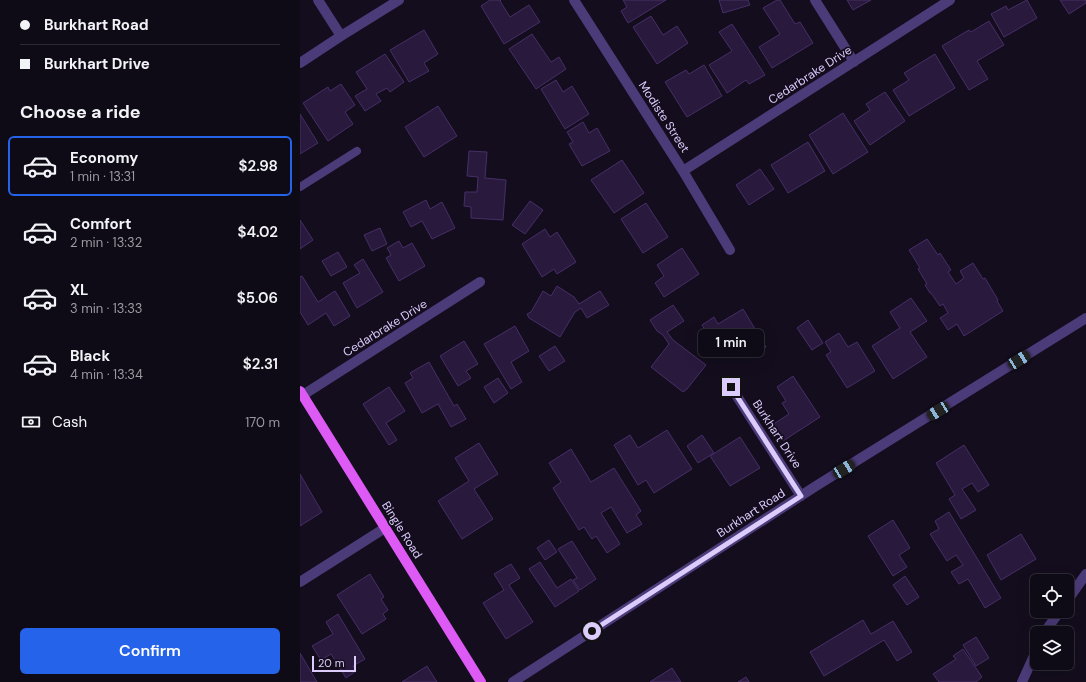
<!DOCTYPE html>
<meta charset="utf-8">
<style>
:root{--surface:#0e0a16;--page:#1c1823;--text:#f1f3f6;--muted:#9b9aa1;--line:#2e2b35;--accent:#2563eb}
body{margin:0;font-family:"DM Sans",sans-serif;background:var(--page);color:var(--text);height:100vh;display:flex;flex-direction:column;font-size:15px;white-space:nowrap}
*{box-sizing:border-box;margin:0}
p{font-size:13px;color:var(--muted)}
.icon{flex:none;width:22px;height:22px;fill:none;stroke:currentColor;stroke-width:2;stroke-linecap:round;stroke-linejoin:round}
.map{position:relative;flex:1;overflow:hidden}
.side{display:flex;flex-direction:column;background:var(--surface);width:300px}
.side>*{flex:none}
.hud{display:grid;align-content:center;height:88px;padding:0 20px;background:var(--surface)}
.fabs{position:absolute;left:730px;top:574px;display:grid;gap:8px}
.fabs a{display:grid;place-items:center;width:44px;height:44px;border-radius:6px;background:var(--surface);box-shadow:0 4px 16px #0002,0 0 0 1px var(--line);font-size:20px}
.scale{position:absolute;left:12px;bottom:10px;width:44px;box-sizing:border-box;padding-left:4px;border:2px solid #dcccfc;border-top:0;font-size:11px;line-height:14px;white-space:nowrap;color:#dcccfc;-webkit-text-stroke:3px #130d1d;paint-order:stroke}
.end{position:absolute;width:18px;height:18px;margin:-9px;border:5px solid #dcccfc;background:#111;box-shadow:0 0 0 2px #111}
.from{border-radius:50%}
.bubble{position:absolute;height:28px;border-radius:6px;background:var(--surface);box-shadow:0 4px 16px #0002,0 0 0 1px var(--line);font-size:13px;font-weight:600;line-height:28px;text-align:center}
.car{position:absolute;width:12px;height:24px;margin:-12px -6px;border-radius:5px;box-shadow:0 0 3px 1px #0007;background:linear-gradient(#222 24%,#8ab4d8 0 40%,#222 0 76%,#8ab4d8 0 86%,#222 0)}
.hud b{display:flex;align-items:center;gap:14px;height:38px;font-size:15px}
.hud b+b{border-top:1px solid var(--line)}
.hud i{width:10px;height:10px;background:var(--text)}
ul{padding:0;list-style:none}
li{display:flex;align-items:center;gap:12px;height:60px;margin:0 8px 6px;padding:0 12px;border:2px solid transparent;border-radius:6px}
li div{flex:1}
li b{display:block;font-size:15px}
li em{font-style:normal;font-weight:600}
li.active{border-color:var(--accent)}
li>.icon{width:36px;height:36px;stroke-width:1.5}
h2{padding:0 20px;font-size:18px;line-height:48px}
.pay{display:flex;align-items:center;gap:10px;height:44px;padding:0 20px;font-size:15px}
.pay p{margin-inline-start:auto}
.primary-button{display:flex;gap:8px;margin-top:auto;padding:8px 20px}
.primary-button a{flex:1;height:46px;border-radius:6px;background:var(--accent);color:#fff;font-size:16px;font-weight:600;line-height:46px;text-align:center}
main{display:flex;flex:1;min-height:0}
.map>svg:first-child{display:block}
</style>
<main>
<section class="side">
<div class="hud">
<b><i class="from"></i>Burkhart Road</b>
<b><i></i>Burkhart Drive</b>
</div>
<h2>Choose a ride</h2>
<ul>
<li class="active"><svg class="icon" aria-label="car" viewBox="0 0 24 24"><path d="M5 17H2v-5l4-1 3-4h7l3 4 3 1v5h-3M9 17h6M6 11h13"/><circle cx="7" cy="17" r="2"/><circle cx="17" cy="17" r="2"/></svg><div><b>Economy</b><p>1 min · 13:31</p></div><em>$2.98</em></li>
<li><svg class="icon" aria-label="car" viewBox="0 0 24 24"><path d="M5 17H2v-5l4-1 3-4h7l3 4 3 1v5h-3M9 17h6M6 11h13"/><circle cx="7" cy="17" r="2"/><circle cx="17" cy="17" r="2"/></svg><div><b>Comfort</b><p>2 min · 13:32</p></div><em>$4.02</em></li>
<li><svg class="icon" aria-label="car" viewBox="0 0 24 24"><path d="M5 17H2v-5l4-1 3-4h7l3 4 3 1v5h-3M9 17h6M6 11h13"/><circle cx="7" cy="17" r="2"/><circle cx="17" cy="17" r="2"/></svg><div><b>XL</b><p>3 min · 13:33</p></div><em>$5.06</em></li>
<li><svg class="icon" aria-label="car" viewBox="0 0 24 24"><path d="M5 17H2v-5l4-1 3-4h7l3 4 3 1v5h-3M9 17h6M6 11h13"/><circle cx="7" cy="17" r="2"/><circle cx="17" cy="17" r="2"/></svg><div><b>Black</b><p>4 min · 13:34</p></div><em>$2.31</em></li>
</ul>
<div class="pay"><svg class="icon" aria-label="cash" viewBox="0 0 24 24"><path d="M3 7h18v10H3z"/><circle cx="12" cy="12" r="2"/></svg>Cash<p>170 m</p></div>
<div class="primary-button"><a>Confirm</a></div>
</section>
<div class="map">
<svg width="786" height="682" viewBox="0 0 786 682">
<rect width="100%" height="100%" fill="#130d1d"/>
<path fill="#291a3d" stroke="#462e67" d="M190,0H201L200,1L210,17L229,5L240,22L204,44L181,6Z
M323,0H366L328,23L321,11L327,7Z
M419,0H448L450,5L423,13Z
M477,0H480L495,24L500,22L513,43L472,68L459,47L480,34L463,8Z
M547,0H571L553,10Z
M727,0L737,18L704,37L691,14L706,6L708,10Z
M760,0H786V3L769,14Z
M351,16L363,35L377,26L388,43L357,64L333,27Z
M689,21L704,45L677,61L688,79L669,90L642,46L669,30L671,32Z
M432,24L465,75L449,84L446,80L427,93L409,65L432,51L419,32Z
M124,30L138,54L124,63L129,71L109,82L90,50Z
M232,34L251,62L259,57L266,69L236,89L209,49Z
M85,54L104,82L90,92L87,88L76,94L81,101L65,111L55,96L67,89L56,72Z
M635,54L655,88L609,116L593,90L609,80L604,73Z
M404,65L422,96L387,117L365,82L386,70L389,74Z
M256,80L263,92L272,86L289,114L265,129L241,89Z
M41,84L55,105L45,112L53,124L28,141L3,103L28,87L30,91Z
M585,92L605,121L570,145L554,121L570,110L566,104Z
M138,106L157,136L124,157L105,127Z
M543,113L568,152L533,174L509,135Z
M0,114L18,143L0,154Z
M283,122L289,133L297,128L310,151L282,166L269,144L273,142L267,132Z
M508,142L525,171L488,193L471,165Z
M169,151L187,152L185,178L206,180L203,220L171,218V207L164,206L165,192H177L178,177L167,176Z
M322,160L344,193L314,213L291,180Z
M460,169L474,189L449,205L436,185Z
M126,200L130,209L142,202L155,228L132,239L122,221L111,227L103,212Z
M230,201L243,210L225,234L212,225Z
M346,203L368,237L343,253L321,219Z
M0,220L13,240L0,249Z
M80,228L87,244L72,251L64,235Z
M245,229L250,237L257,232L276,262L257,274L254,269L242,277L222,244Z
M627,239L638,255L640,253L651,270L648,272L656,284L664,278L660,271L673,263L683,279L685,278L698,300L697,301L703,311L664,336L657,324L648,330L640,318L648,313L643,304L640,306L631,293H630L625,285L627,284L618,269L620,268L609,250Z
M99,241L103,248L112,243L125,266L99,281L86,258L91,255L87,248Z
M382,248L399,274L364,297L355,283L364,276L357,265Z
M38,252L47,267L31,276L22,261Z
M63,259L83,292L57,308L43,283L60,273L54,265Z
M2,276L18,302L35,291L50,316L34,326L26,313L8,325L0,312V277Z
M257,286L274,297L279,304L300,291L309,305L287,318L281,308L275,312L260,337L229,318L227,314L231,312L243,291L251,296Z
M611,298L627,321L610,332L627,357L593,379L572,346L600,328L590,312Z
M373,305L384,321L367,332L373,340L406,365L387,389L383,392L351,367L369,344L363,335L357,331L350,320Z
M443,309L466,347L449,358L441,345L421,357L402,325L414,317L418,324Z
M508,320L523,343L512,350L497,328Z
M215,326L229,351L211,362L222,382L211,389L184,344Z
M539,333L548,347L557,342L575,371L547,388L526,355L531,352L525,342Z
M164,341L178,364L166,371L171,378L158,386L140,356Z
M255,346L265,361L249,371L239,356Z
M129,362L154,406L157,404L166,419L151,427L138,404L122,413L105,383L113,378L110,373Z
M493,376L520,417L483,441L472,425L489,414L482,403L486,401L477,387Z
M198,378L208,393L194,403L184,387Z
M89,387L105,411L86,423L97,440L89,445L63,404Z
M367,430L392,469L354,493L346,480L338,485L314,445L330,435L338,448Z
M402,435L414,453L398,463L387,446Z
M440,437L460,468L430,486L410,456Z
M179,443L198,474L174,489L193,519L162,539L138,501L169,481L155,458Z
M664,445L689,485L678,492L672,483L662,489L676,510L661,519L649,499L655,495L636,463Z
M271,449L291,482L314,468L341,511L336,515L342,524L327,533L311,507L301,513L320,544L307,553L296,536L292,539L284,527L279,530L253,488L261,482L249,463Z
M0,474L22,512L0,526Z
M649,512L701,598L685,608L668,579L659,584L651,572L663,565L656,555L647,561L630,534L639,529L635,521Z
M593,520L610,548L599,555L607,567L593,576L568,536Z
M721,534L736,559L701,580L687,555Z
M249,540L257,552L245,560L237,548Z
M272,541L296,579L280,590L273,580L277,578L258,549Z
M240,562L257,588L271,579L279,591L255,607L229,569Z
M211,564L220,578L209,585L233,622L206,639L183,603L204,590L194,574Z
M70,574L84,597L81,599L88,610L83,614L86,619L62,634L37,595Z
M605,576L619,597L607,605L593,585Z
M38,614L65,659L53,666L56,671L46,678L31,654L21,660L12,646L33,634L26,622Z
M563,620L571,634L593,621L612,652L597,661L584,640L524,676L510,652Z
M676,637L689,658L676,666L663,645Z
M663,649L682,677L676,682H639L633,674L656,659L653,656Z
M0,653L17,682H0Z
M127,666L137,682H102Z
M372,668L381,682H350Z
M446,677L449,682H438Z"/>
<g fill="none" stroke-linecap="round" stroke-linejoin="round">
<path stroke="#4b3b79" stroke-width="8" d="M0,187L57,151"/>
<path stroke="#4b3b79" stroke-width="10" d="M18,0L41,36
M274,0L383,171L430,250
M515,0L554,62
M0,63L41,36L99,0
M383,171L650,0
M431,387L501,496
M3,395L180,282
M0,582L85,528
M767,601L786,574
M744,633L760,611
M213,682L516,486L786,318
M722,682L737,649"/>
<path stroke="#dd5af5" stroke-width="10" d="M0,391L181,682"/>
</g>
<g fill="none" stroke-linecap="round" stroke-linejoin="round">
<path stroke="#dcccfc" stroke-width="5" d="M292,631L501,496L431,387"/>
</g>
<g text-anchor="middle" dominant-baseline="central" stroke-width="3.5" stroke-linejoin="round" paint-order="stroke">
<g font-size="12" fill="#dcccfc" stroke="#130d1d">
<text transform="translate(510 75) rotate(-33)">Cedarbrake Drive</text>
<text transform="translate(364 117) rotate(57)">Modiste Street</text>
<text transform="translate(85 328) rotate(-32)">Cedarbrake Drive</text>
<text transform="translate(477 434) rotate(57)">Burkhart Drive</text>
<text transform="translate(451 513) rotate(-33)">Burkhart Road</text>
<text transform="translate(102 530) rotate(58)">Bingle Road</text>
</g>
</g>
</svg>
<div class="fabs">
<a><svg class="icon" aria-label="locate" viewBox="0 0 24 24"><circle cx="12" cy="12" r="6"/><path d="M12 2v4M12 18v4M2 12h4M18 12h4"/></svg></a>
<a><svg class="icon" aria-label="layers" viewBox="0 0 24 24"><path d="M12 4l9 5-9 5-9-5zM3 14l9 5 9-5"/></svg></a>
</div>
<div class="scale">20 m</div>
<i class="end from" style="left:292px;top:631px"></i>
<i class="end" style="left:431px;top:387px"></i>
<div class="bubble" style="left:398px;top:329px;width:66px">1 min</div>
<i class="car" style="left:719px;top:360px;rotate:58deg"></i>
<i class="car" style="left:638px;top:411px;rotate:238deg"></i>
<i class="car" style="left:544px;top:469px;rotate:58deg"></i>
</div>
</main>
